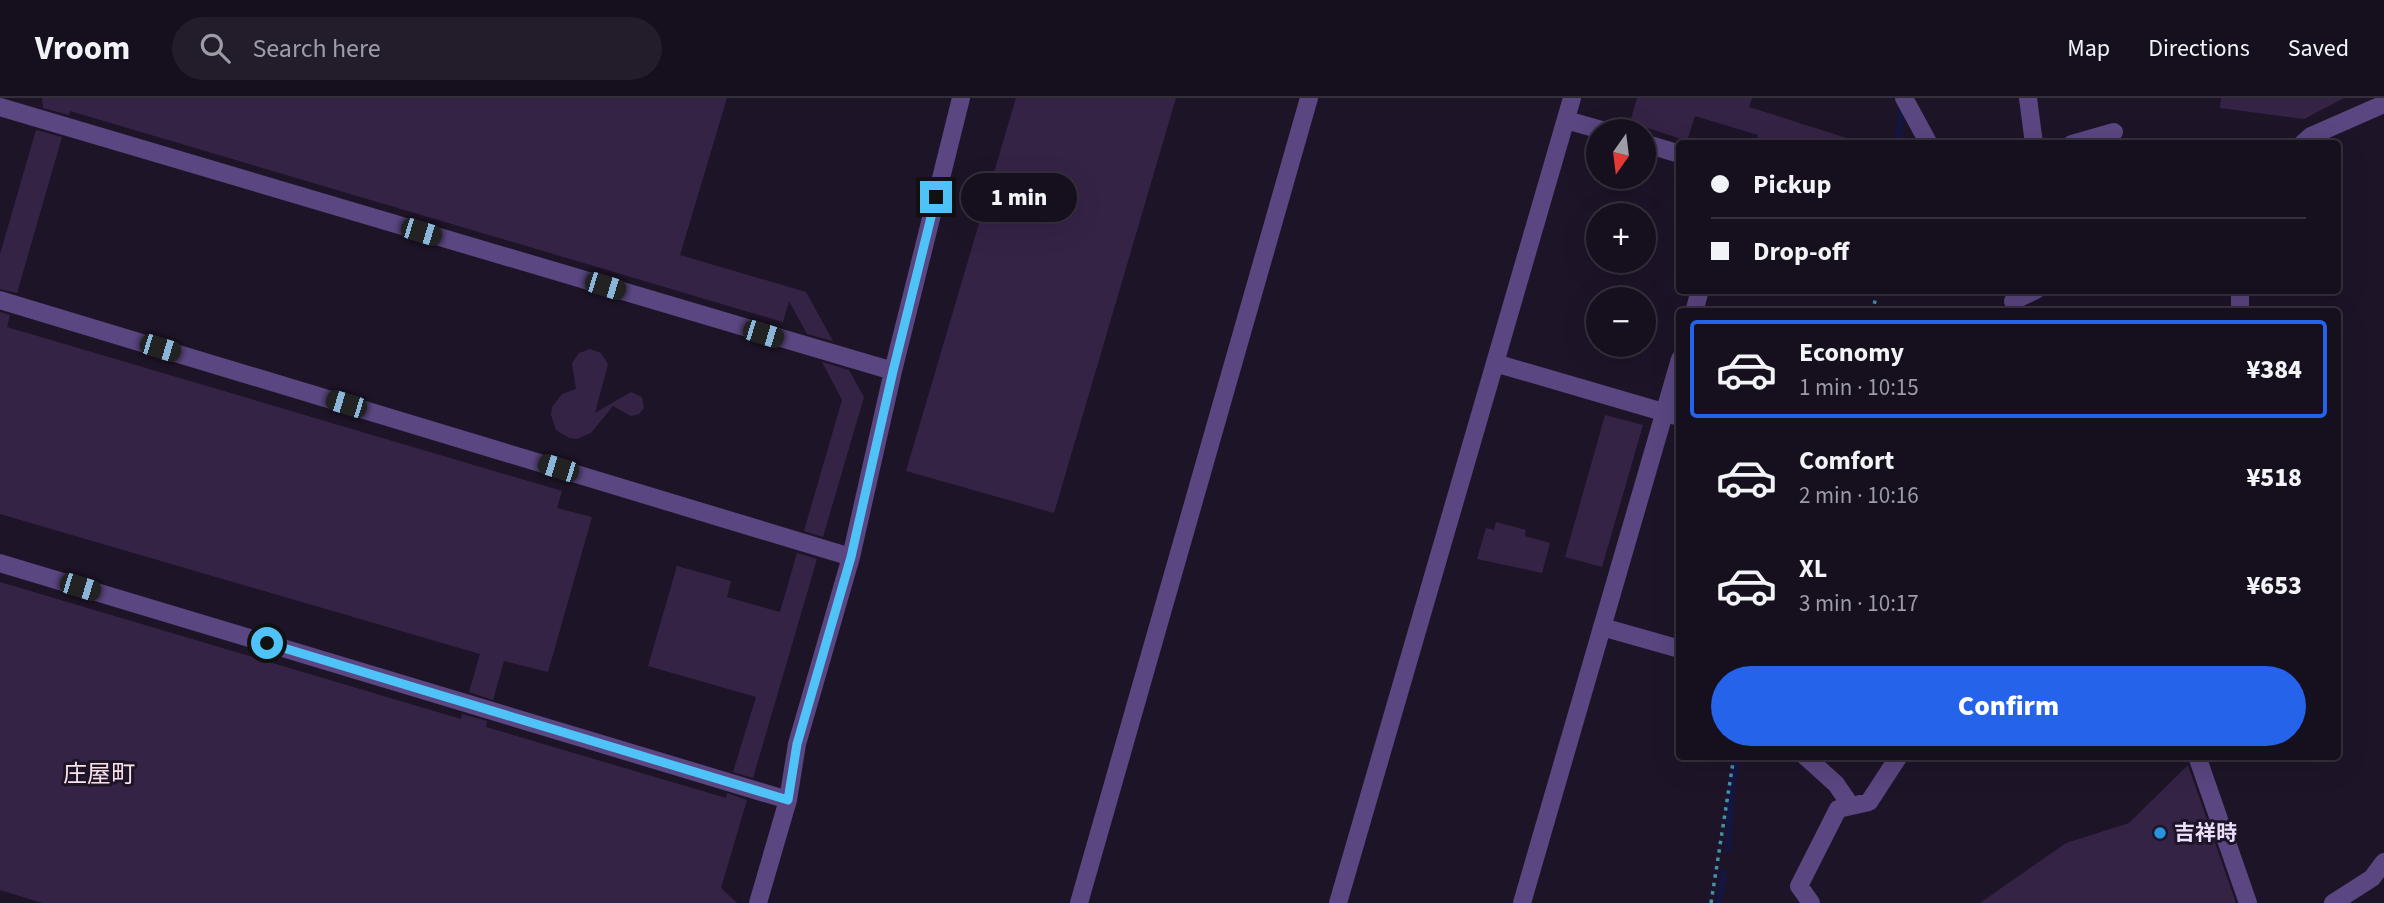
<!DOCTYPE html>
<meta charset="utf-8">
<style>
:root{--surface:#160f1e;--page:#231d2b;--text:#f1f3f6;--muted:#9e9ca4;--line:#352f3c;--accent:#2563eb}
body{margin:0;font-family:"Source Sans 3","Noto Sans JP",sans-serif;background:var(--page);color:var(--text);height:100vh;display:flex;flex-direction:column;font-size:26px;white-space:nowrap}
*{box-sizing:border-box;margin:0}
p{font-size:23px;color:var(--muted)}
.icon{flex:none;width:38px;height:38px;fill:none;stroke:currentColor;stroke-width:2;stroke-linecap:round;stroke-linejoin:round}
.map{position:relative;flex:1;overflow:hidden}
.sheet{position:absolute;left:1676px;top:210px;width:665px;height:452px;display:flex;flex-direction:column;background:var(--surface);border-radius:7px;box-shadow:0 7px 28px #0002,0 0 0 2px var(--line)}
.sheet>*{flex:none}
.hud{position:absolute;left:1676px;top:42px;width:665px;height:154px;border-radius:7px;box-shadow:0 7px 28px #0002,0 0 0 2px var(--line);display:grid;align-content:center;height:154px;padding:0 35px;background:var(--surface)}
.needle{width:46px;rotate:194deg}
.tools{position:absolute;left:1586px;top:21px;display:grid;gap:14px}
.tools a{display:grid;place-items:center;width:70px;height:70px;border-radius:50%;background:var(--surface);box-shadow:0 7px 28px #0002,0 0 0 2px var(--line);font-size:35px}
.end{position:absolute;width:32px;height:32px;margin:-16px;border:9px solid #4fc3f7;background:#111;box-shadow:0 0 0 4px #111}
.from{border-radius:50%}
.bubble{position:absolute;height:49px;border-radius:24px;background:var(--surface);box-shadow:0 7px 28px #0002,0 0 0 2px var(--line);font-size:23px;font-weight:800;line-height:49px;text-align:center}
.car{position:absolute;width:21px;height:42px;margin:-21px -10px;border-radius:9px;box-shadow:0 0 5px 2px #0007;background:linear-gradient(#222 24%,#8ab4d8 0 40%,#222 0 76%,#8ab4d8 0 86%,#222 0)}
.hud b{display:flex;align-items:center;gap:24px;height:66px;font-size:26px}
.hud b+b{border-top:2px solid var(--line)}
.hud i{width:18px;height:18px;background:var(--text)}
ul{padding:12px 0 0;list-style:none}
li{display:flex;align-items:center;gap:21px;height:98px;margin:0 14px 10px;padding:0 21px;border:4px solid transparent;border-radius:7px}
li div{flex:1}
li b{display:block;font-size:26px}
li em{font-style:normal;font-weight:800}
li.active{border-color:var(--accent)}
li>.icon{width:63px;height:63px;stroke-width:1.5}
.button{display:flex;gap:14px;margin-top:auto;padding:14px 35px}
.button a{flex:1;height:80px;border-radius:42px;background:var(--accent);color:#fff;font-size:28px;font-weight:800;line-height:80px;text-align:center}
header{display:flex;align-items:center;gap:42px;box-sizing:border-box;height:98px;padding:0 35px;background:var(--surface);border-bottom:2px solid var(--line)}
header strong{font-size:33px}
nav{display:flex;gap:38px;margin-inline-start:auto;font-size:24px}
.search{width:490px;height:63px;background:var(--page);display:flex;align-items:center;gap:18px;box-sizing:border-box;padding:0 24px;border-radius:38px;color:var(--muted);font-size:26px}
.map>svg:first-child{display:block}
</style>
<header>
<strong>Vroom</strong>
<div class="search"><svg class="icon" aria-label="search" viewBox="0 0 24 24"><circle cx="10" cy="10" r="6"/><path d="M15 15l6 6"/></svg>Search here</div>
<nav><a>Map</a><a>Directions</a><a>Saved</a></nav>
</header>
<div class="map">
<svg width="2384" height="805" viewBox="0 0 2384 805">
<rect width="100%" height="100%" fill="#1e1428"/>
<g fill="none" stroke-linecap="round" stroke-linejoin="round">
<path stroke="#131643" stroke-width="6" d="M1898,46L1901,11
M1728,751L1732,687L1738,658
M1718,805L1724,775"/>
</g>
<path fill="#352346" d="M42,0H727L680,157L806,194L833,243L807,236L789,203L783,224L70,13L69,17L43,10Z
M1016,0H1176L1054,415L906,373Z
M1637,0H1752L1749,9L1853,42V46H1756L1758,37L1695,18L1687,43L1630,24Z
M2221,0H2344L2304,21L2220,10Z
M36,32L62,39L17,195L0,191V156Z
M0,214L10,217L7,229L562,393L557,410L592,419L548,574L504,563L493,602L469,594L480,556L0,416Z
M590,251L601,255L608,266L595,315L631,294L642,299L644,310L639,316L631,318L613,308L591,335L577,341L569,340L556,332L551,317L552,309L562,296L576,291L572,265L579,255Z
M822,264L849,272L864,299L823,439L804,433L842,302Z
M1605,317L1643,327L1602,469L1565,459Z
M1496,424L1526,432L1525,438L1550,445L1542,475L1477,461L1486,430L1494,432Z
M797,455L817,461L753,680L733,674L756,599L648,568L677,468L731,483L727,499L780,514Z
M0,484L461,621L462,616L487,623L486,629L726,700L727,695L747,702L721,790L737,805H42L0,792Z
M2188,667L2236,805H1980L2066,745L2129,725Z"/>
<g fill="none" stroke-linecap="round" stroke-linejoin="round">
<path stroke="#4292ac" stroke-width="3.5" stroke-dasharray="3.5 5" stroke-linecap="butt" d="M1872,214L1878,192
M1711,805L1734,658"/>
<path stroke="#5a4680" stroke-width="18" d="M1904,0L1929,46
M2028,0L2034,46
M0,9L893,273
M1566,22L1605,33
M1643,45L1680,56
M2072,46L2114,34
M2302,46L2311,38L2384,6
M2240,192V214
M0,202L851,459
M2013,203L2036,192
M1694,214L1700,192
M1495,265L1680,319
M0,465L788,702
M1602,529L1680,551
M1805,658L1836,686L1851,708
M2197,658L2248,805
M758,805L788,702L797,646L851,459L893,273L961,0
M1079,805L1309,0
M1338,805L1572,0
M1522,805L1680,261
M1811,805L1799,788L1838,711L1869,704L1899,658
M2333,805L2372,780L2384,764"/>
</g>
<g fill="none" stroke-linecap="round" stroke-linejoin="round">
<path stroke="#4fc3f7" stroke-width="9" d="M267,545L788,702L797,646L851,459L893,273L936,99"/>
</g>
<circle fill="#2694e0" stroke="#1e1428" stroke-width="2.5" cx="2160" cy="735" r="7"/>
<g text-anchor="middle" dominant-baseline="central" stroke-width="6" stroke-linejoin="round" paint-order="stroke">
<g font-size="21" font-weight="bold" fill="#ebe0fb" stroke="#1e1428" text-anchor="start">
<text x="2174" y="735">吉祥時</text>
</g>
<g font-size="24" fill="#fbe2ea" stroke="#1e1428">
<text x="99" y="676">庄屋町</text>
</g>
</g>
</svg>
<div class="tools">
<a><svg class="needle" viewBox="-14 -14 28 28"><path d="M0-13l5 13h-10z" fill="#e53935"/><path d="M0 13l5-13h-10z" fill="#9e9ca4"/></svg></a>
<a>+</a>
<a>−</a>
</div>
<i class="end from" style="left:267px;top:545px"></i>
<i class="end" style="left:936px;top:99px"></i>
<div class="bubble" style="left:961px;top:75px;width:116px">1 min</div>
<i class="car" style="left:421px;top:134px;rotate:107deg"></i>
<i class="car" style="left:605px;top:188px;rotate:107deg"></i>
<i class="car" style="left:763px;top:236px;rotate:107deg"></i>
<i class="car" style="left:160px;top:250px;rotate:107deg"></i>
<i class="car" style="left:346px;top:306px;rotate:287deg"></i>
<i class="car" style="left:558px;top:370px;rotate:287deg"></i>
<i class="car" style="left:80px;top:489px;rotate:107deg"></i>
<div class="hud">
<b><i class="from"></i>Pickup</b>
<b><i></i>Drop-off</b>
</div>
<section class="sheet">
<ul>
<li class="active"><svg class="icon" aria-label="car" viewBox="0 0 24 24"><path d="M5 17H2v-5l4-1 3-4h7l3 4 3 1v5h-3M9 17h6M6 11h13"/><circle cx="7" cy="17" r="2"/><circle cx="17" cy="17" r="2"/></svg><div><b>Economy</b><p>1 min · 10:15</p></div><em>¥384</em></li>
<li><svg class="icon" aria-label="car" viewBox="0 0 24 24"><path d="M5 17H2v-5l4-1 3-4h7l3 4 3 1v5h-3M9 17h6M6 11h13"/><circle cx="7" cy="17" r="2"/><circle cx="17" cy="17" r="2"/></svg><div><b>Comfort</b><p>2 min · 10:16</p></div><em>¥518</em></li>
<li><svg class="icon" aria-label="car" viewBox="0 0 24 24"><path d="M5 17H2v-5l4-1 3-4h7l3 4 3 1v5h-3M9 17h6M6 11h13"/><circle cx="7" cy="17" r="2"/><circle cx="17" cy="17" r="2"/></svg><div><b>XL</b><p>3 min · 10:17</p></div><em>¥653</em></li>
</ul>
<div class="button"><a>Confirm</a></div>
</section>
</div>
